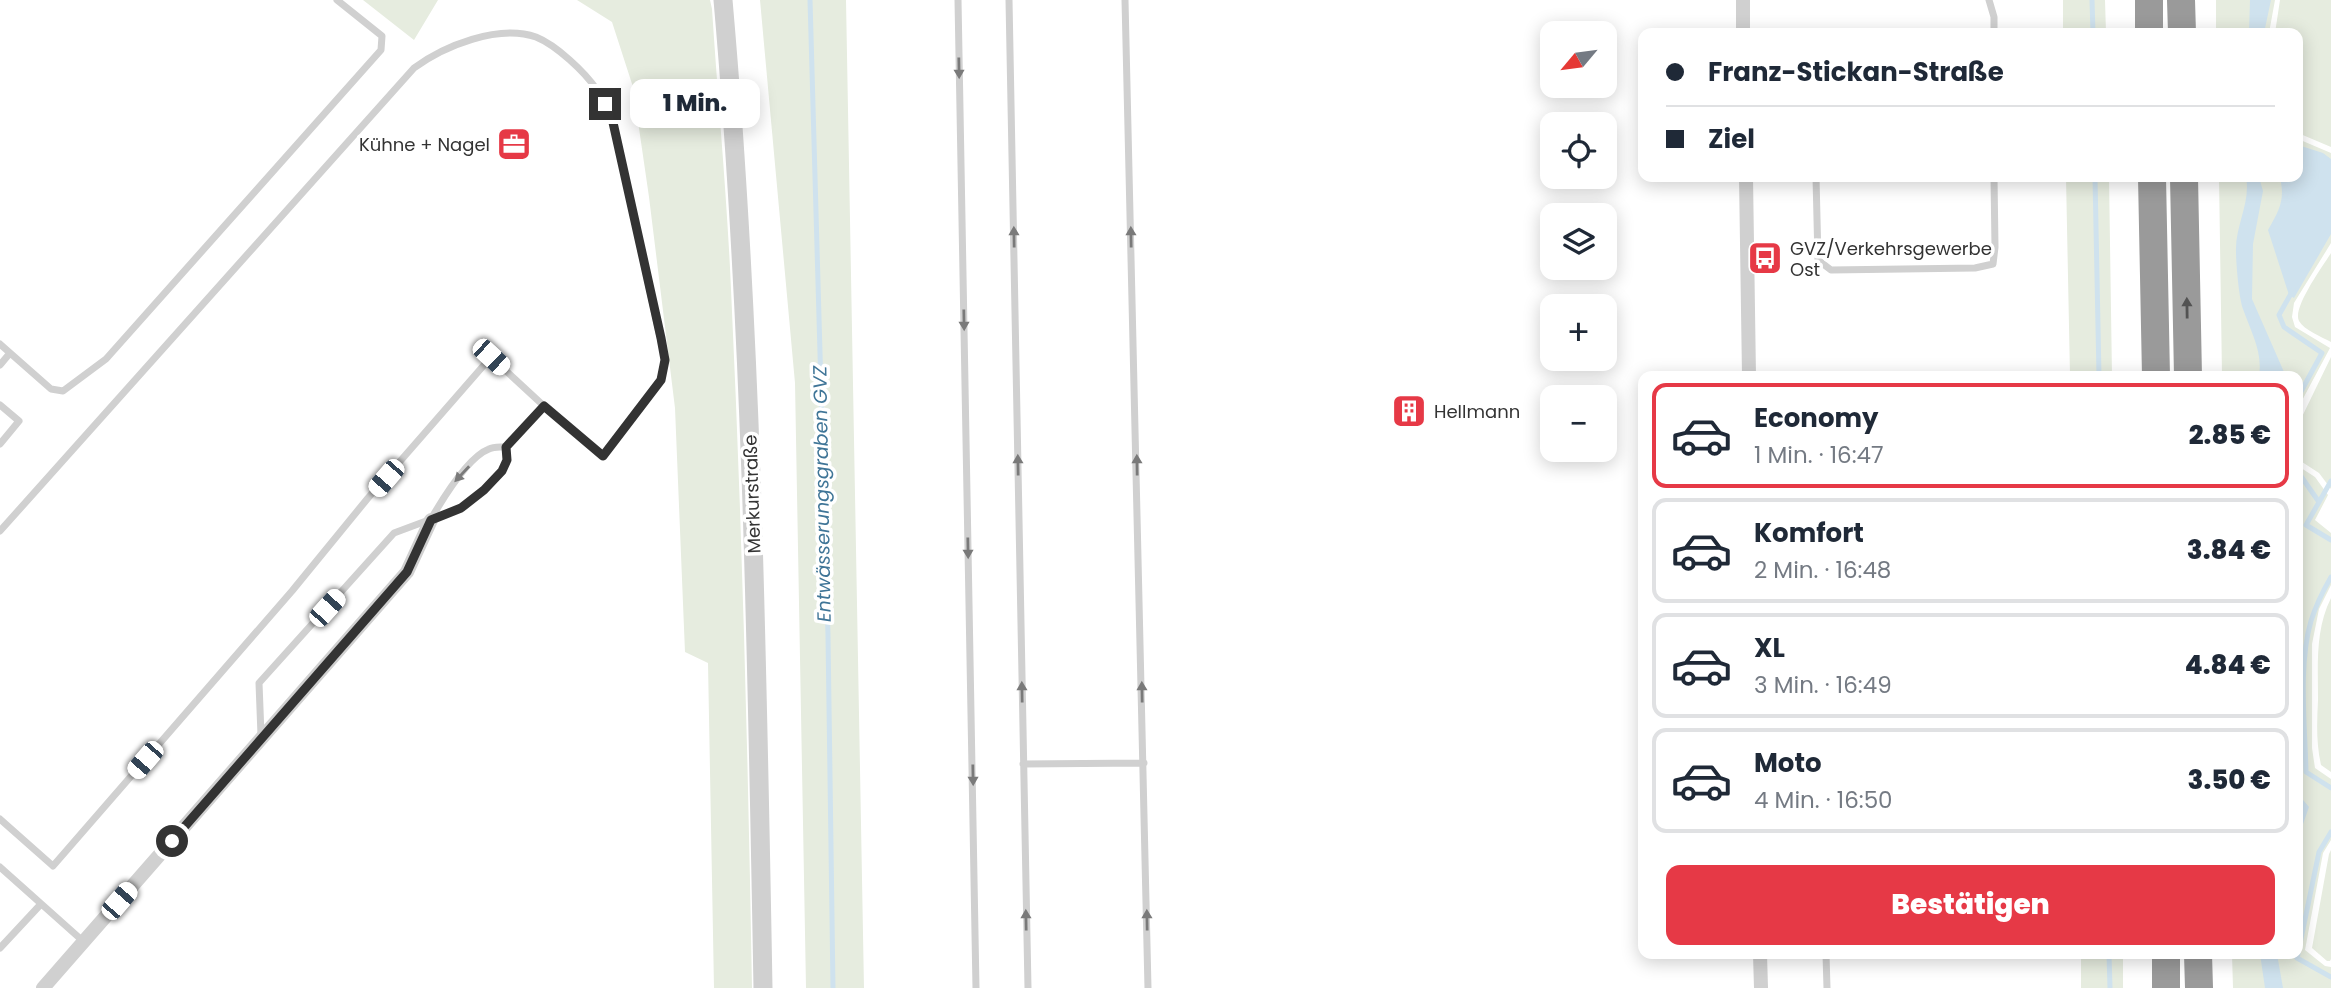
<!DOCTYPE html>
<html lang="de">
<meta charset="utf-8">
<style>
:root{--surface:#fff;--page:#f6f6f7;--text:#1f2937;--muted:#747a83;--line:#e0e1e3;--accent:#e63946}
body{margin:0;font-family:Poppins,sans-serif;background:var(--page);color:var(--text);height:100vh;display:flex;flex-direction:column;font-size:26px;white-space:nowrap}
*{box-sizing:border-box;margin:0}
p{font-size:23px;color:var(--muted)}
.icon{flex:none;width:38px;height:38px;fill:none;stroke:currentColor;stroke-width:2;stroke-linecap:round;stroke-linejoin:round}
.map{position:relative;flex:1;overflow:hidden}
.panel{position:absolute;left:1638px;top:371px;width:665px;height:588px;display:flex;flex-direction:column;background:var(--surface);border-radius:14px;box-shadow:0 4px 18px #0003}
.panel>*{flex:none}
.hud{position:absolute;left:1638px;top:28px;width:665px;height:154px;border-radius:14px;box-shadow:0 4px 18px #0003;display:grid;align-content:center;height:154px;padding:0 28px;background:var(--surface)}
.needle{width:46px;rotate:241deg}
.tools{position:absolute;left:1540px;top:21px;display:grid;gap:14px}
.tools a{display:grid;place-items:center;width:77px;height:77px;border-radius:14px;background:var(--surface);box-shadow:0 4px 18px #0003;font-size:35px}
.end{position:absolute;width:32px;height:32px;margin:-16px;border:9px solid #333;background:#fff;box-shadow:0 0 0 4px #fff}
.from{border-radius:50%}
.bubble{position:absolute;height:49px;border-radius:14px;background:var(--surface);box-shadow:0 4px 18px #0003;font-size:23px;font-weight:800;line-height:49px;text-align:center}
.car{position:absolute;width:21px;height:42px;margin:-21px -10px;border-radius:9px;box-shadow:0 0 5px 2px #0007;background:linear-gradient(#fff 24%,#345 0 40%,#fff 0 76%,#345 0 86%,#fff 0)}
.hud b{display:flex;align-items:center;gap:24px;height:66px;font-size:26px}
.hud b+b{border-top:2px solid var(--line)}
.hud i{width:18px;height:18px;background:var(--text)}
ul{padding:12px 0 0;list-style:none}
li{display:flex;align-items:center;gap:21px;height:105px;margin:0 14px 10px;padding:0 14px;border:4px solid var(--line);border-radius:14px}
li div{flex:1}
li b{display:block;font-size:26px}
li em{font-style:normal;font-weight:800}
li.active{border-color:var(--accent)}
li>.icon{width:63px;height:63px;stroke-width:1.5}
.action{display:flex;gap:14px;margin-top:auto;padding:14px 28px}
.action a{flex:1;height:80px;border-radius:14px;background:var(--accent);color:#fff;font-size:28px;font-weight:800;line-height:80px;text-align:center}
.map>svg:first-child{display:block}
</style>
<div class="map">
<svg width="2331" height="988" viewBox="0 0 2331 988">
<rect width="100%" height="100%" fill="#fff"/>
<path fill="#e6ecdf" d="M363,0H438L414,40Z
M577,0H710L712,9C718,102 727,196 731,289C742,522 748,755 752,988H714L708,663L685,652L675,408L649,197L633,87L612,22Z
M760,0H846L864,988H806L795,383Z
M2063,0H2105L2106,33H2063Z
M2216,0H2275L2269,33H2216Z
M2280,0H2331V147L2298,133V33H2275Z
M2298,139L2331,153V243L2294,303L2292,317L2295,327L2330,348L2298,408V376H2222L2219,177H2298Z
M2066,177H2109L2112,376H2070Z
M2331,253V342C2322,337 2304,330 2299,321C2292,308 2323,266 2331,253Z
M2331,357V489L2319,473L2299,460L2298,425Z
M2298,466L2315,477L2328,495L2315,520L2331,533V585L2319,609L2312,644V748L2315,768L2331,779V840L2323,853L2305,950L2325,966L2331,967V988H2233L2232,954H2298Z
M2331,598V772L2321,765C2316,743 2317,722 2318,700C2318,665 2315,630 2331,598Z
M2331,850V959L2330,961H2327L2312,948L2329,854Z
M2081,954H2123V988H2081Z"/>
<path fill="#cfe2ee" d="M2250,0H2271L2264,33H2249Z
M2298,145L2323,153L2331,159V234L2294,298L2289,295L2268,230C2280,209 2285,200 2280,177H2298Z
M2246,177H2259L2263,191L2253,244L2252,299L2284,372L2282,376H2259C2263,352 2251,332 2243,309C2239,298 2236,264 2236,251C2235,226 2251,202 2246,177Z
M2298,794L2309,807L2302,827V839L2298,864Z
M2260,954H2277L2283,988H2265Z"/>
<g fill="none" stroke-linecap="round" stroke-linejoin="round">
<path stroke="#cfe2ee" stroke-width="5" d="M810,0L828,635L833,988
M2092,0L2093,33
M2095,177L2099,376
M2293,290L2279,315L2284,327L2322,353L2298,397
M2298,472L2319,502
M2331,481L2306,525L2331,540
M2331,577C2323,591 2316,605 2311,621C2298,665 2305,726 2306,772L2331,788
M2298,953L2319,852L2331,832
M2109,954L2110,988
M2298,954L2297,958L2331,977"/>
<path stroke="#d0d0d0" stroke-width="7" d="M958,0L976,988
M1009,0L1028,988
M1125,0L1148,988
M1989,0L1994,17V33
M1816,177L1818,260L1831,270L1975,268L1993,264L1995,247L1994,177
M0,344L51,389L63,391L106,359L381,50L382,36L337,0
M0,365L10,353
M0,405L19,421L0,444
M431,519C442,500 468,457 489,449C494,446 500,447 506,447
M0,531L414,68C444,46 498,24 536,37C556,45 585,72 597,90C603,98 607,109 612,118L665,360L661,380L603,456L544,406L491,357L368,498L292,591L53,866L0,819
M261,735L259,683L394,533L461,508L484,490L502,471L507,460L506,447L544,406
M1023,764L1144,763
M0,867L84,942
M0,948L41,904
M1826,954L1827,988"/>
<path stroke="#d0d0d0" stroke-width="14" d="M1743,0V33
M1746,177L1749,376
M1760,954L1761,988
M43,988L407,572L431,520"/>
<path stroke="#d0d0d0" stroke-width="19" d="M723,0C752,329 757,658 763,988"/>
<path stroke="#9a9a9a" stroke-width="28" d="M2149,0V33
M2181,0L2182,33
M2152,177L2156,376
M2184,177L2188,376
M2166,954V988
M2198,954L2199,988"/>
</g>
<defs><path id="oneway-solid" d="M-6-.8H1V-3.2L6.5 0L1 3.2V.8H-6Z" transform="scale(1.75)"/></defs>
<g fill="#7a7a7a">
<use href="#oneway-solid" transform="translate(959 68) rotate(89)"/>
<use href="#oneway-solid" transform="translate(1014 237) rotate(-91)"/>
<use href="#oneway-solid" transform="translate(1131 237) rotate(-91)"/>
<use href="#oneway-solid" transform="translate(964 320) rotate(89)"/>
<use href="#oneway-solid" transform="translate(1018 465) rotate(-91)"/>
<use href="#oneway-solid" transform="translate(1137 465) rotate(-91)"/>
<use href="#oneway-solid" transform="translate(462 474) rotate(133)"/>
<use href="#oneway-solid" transform="translate(968 548) rotate(89)"/>
<use href="#oneway-solid" transform="translate(1022 692) rotate(-91)"/>
<use href="#oneway-solid" transform="translate(1142 692) rotate(-91)"/>
<use href="#oneway-solid" transform="translate(973 775) rotate(89)"/>
<use href="#oneway-solid" transform="translate(1026 920) rotate(-91)"/>
<use href="#oneway-solid" transform="translate(1147 920) rotate(-91)"/>
</g>
<use fill="#525252" href="#oneway-solid" transform="translate(2187 308) rotate(-91)"/>
<g fill="none" stroke-linecap="round" stroke-linejoin="round">
<path stroke="#333" stroke-width="9" d="M172,841L407,572L431,520L461,508L484,490L502,471L507,460L506,447L544,406L603,456L661,380L665,360L661,338L612,118L605,104"/>
</g>
<defs>
<g id="office-square" transform="scale(1.75)"><rect x="-9" y="-9" width="18" height="18" rx="4" fill="#e63946" stroke="#fff"/><path d="M-6-3h4V-5.5h4V-3h4V5H-6ZM-1-4.5V-3h2v-1.5ZM-6 0V1H6V0Z" fill="#fff"/></g>
<g id="bus-square" transform="scale(1.75)"><rect x="-9" y="-9" width="18" height="18" rx="4" fill="#e63946" stroke="#fff"/><path d="M-5-6H5V4H4V6H2V4H-2V6H-4V4H-5ZM-3.5-4V0h7V-4ZM-3.5 1.2v1.5H-2V1.2ZM2 1.2v1.5H3.5V1.2Z" fill="#fff"/></g>
<g id="building-square" transform="scale(1.75)"><rect x="-9" y="-9" width="18" height="18" rx="4" fill="#e63946" stroke="#fff"/><path d="M-4-6H4V6H1V3H-1V6H-4ZM-2.5-4.3h1.7v1.8h-1.7ZM.8-4.3h1.7v1.8H.8ZM-2.5-1h1.7V.8h-1.7ZM.8-1h1.7V.8H.8Z" fill="#fff"/></g>
</defs>
<g fill-rule="evenodd">
<use href="#office-square" x="514" y="144"/>
<use href="#bus-square" x="1765" y="258"/>
<use href="#building-square" x="1409" y="411"/>
</g>
<g text-anchor="middle" dominant-baseline="central" stroke-width="7" stroke-linejoin="round" paint-order="stroke">
<g font-size="18" fill="#333" stroke="#fff" text-anchor="start">
<text x="490" y="144" text-anchor="end">Kühne + Nagel</text>
<text x="1790" y="248">GVZ/Verkehrsgewerbe<tspan x="1790" dy="21">Ost</tspan></text>
<text x="1434" y="411">Hellmann</text>
</g>
<g font-size="18" fill="#333" stroke="#fff">
<text transform="translate(752 494) rotate(-92)">Merkurstraße</text>
</g>
<g font-size="19" font-style="italic" fill="#3f7597" stroke="#fff">
<text transform="translate(822 494) rotate(-91)">Entwässerungsgraben GVZ</text>
</g>
</g>
</svg>
<div class="tools">
<a><svg class="needle" viewBox="-14 -14 28 28"><path d="M0-13l5 13h-10z" fill="#e53935"/><path d="M0 13l5-13h-10z" fill="#747a83"/></svg></a>
<a><svg class="icon" aria-label="locate" viewBox="0 0 24 24"><circle cx="12" cy="12" r="6"/><path d="M12 2v4M12 18v4M2 12h4M18 12h4"/></svg></a>
<a><svg class="icon" aria-label="layers" viewBox="0 0 24 24"><path d="M12 4l9 5-9 5-9-5zM3 14l9 5 9-5"/></svg></a>
<a>+</a>
<a>−</a>
</div>
<i class="end from" style="left:172px;top:841px"></i>
<i class="end" style="left:605px;top:104px"></i>
<div class="bubble" style="left:630px;top:79px;width:130px">1 Min.</div>
<i class="car" style="left:491px;top:357px;rotate:133deg"></i>
<i class="car" style="left:386px;top:478px;rotate:221deg"></i>
<i class="car" style="left:327px;top:608px;rotate:42deg"></i>
<i class="car" style="left:145px;top:760px;rotate:221deg"></i>
<i class="car" style="left:119px;top:901px;rotate:41deg"></i>
<div class="hud">
<b><i class="from"></i>Franz-Stickan-Straße</b>
<b><i></i>Ziel</b>
</div>
<section class="panel">
<ul>
<li class="active"><svg class="icon" aria-label="car" viewBox="0 0 24 24"><path d="M5 17H2v-5l4-1 3-4h7l3 4 3 1v5h-3M9 17h6M6 11h13"/><circle cx="7" cy="17" r="2"/><circle cx="17" cy="17" r="2"/></svg><div><b>Economy</b><p>1 Min. · 16:47</p></div><em>2.85 €</em></li>
<li><svg class="icon" aria-label="car" viewBox="0 0 24 24"><path d="M5 17H2v-5l4-1 3-4h7l3 4 3 1v5h-3M9 17h6M6 11h13"/><circle cx="7" cy="17" r="2"/><circle cx="17" cy="17" r="2"/></svg><div><b>Komfort</b><p>2 Min. · 16:48</p></div><em>3.84 €</em></li>
<li><svg class="icon" aria-label="car" viewBox="0 0 24 24"><path d="M5 17H2v-5l4-1 3-4h7l3 4 3 1v5h-3M9 17h6M6 11h13"/><circle cx="7" cy="17" r="2"/><circle cx="17" cy="17" r="2"/></svg><div><b>XL</b><p>3 Min. · 16:49</p></div><em>4.84 €</em></li>
<li><svg class="icon" aria-label="car" viewBox="0 0 24 24"><path d="M5 17H2v-5l4-1 3-4h7l3 4 3 1v5h-3M9 17h6M6 11h13"/><circle cx="7" cy="17" r="2"/><circle cx="17" cy="17" r="2"/></svg><div><b>Moto</b><p>4 Min. · 16:50</p></div><em>3.50 €</em></li>
</ul>
<div class="action"><a>Bestätigen</a></div>
</section>
</div>
